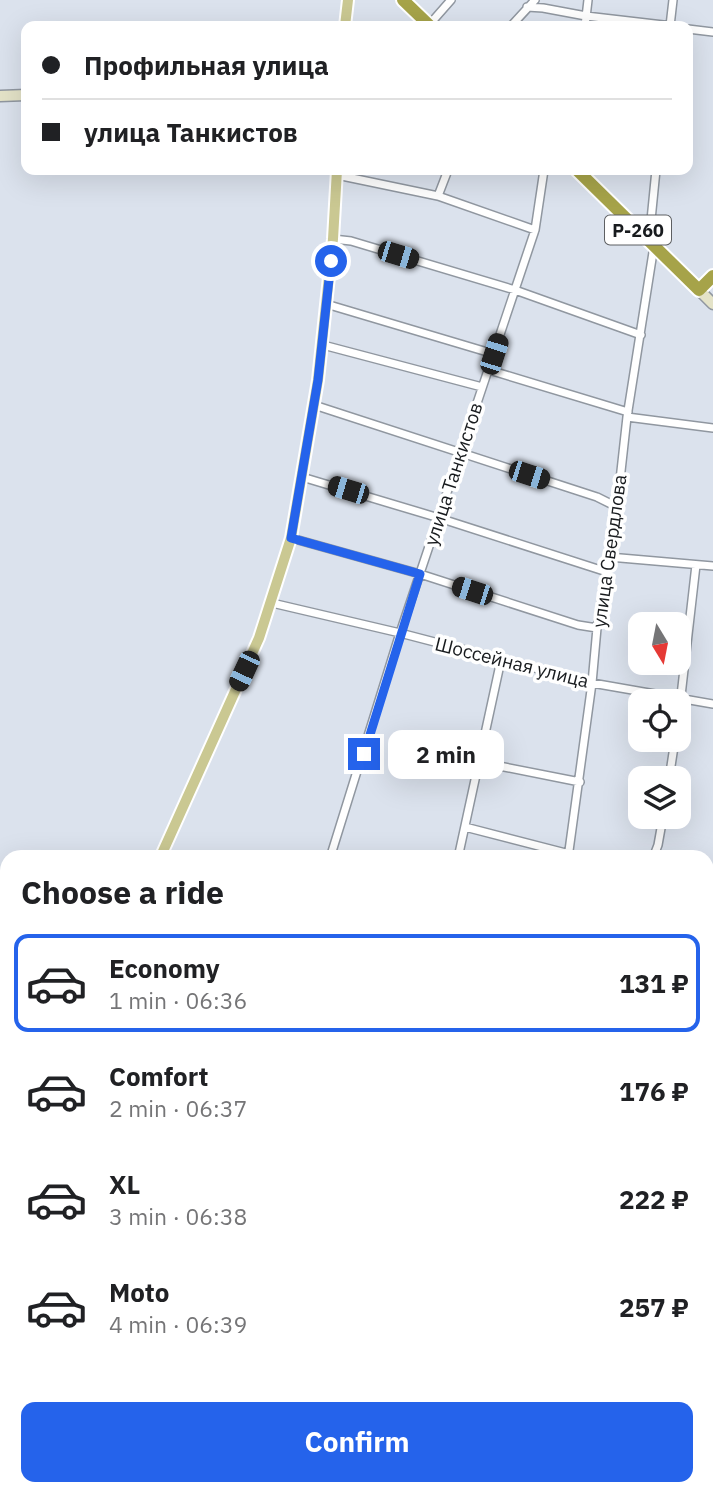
<!DOCTYPE html>
<meta charset="utf-8">
<style>
:root{--surface:#fff;--page:#f2f2f2;--text:#202124;--muted:#757577;--line:#e0e0e0;--accent:#2563eb}
body{margin:0;font-family:"IBM Plex Sans",sans-serif;background:var(--page);color:var(--text);height:100vh;display:flex;flex-direction:column;font-size:26px;white-space:nowrap}
*{box-sizing:border-box;margin:0}
p{font-size:23px;color:var(--muted)}
.icon{flex:none;width:38px;height:38px;fill:none;stroke:currentColor;stroke-width:2;stroke-linecap:round;stroke-linejoin:round}
.map{position:relative;flex:1;overflow:hidden}
.side{position:absolute;left:0px;top:850px;width:714px;height:646px;display:flex;flex-direction:column;background:var(--surface);border-radius:21px 21px 0 0;box-shadow:0 7px 28px #0002}
.side>*{flex:none}
.hud{position:absolute;left:21px;top:21px;width:672px;height:154px;border-radius:14px;box-shadow:0 7px 28px #0002;display:grid;align-content:center;height:154px;padding:0 21px;background:var(--surface)}
.needle{width:46px;rotate:170deg}
.tools{position:absolute;left:628px;top:612px;display:grid;gap:14px}
.tools a{display:grid;place-items:center;width:63px;height:63px;border-radius:14px;background:var(--surface);box-shadow:0 7px 28px #0002;font-size:35px}
.end{position:absolute;width:32px;height:32px;margin:-16px;border:9px solid #2563eb;background:#fff;box-shadow:0 0 0 4px #fff}
.from{border-radius:50%}
.bubble{position:absolute;height:49px;border-radius:14px;background:var(--surface);box-shadow:0 7px 28px #0002;font-size:23px;font-weight:800;line-height:49px;text-align:center}
.car{position:absolute;width:21px;height:42px;margin:-21px -10px;border-radius:9px;box-shadow:0 0 5px 2px #0007;background:linear-gradient(#222 24%,#8ab4d8 0 40%,#222 0 76%,#8ab4d8 0 86%,#222 0)}
.hud b{display:flex;align-items:center;gap:24px;height:66px;font-size:26px}
.hud b+b{border-top:2px solid var(--line)}
.hud i{width:18px;height:18px;background:var(--text)}
ul{padding:0;list-style:none}
li{display:flex;align-items:center;gap:21px;height:98px;margin:0 14px 10px;padding:0 7px;border:4px solid transparent;border-radius:14px}
li div{flex:1}
li b{display:block;font-size:26px}
li em{font-style:normal;font-weight:800}
li.active{border-color:var(--accent)}
li>.icon{width:63px;height:63px;stroke-width:1.5}
h2{padding:0 21px;font-size:32px;line-height:84px}
.cta{display:flex;gap:14px;margin-top:auto;padding:14px 21px}
.cta a{flex:1;height:80px;border-radius:14px;background:var(--accent);color:#fff;font-size:28px;font-weight:800;line-height:80px;text-align:center}
.map>svg:first-child{display:block}
</style>
<div class="map">
<svg width="713" height="1495" viewBox="0 0 713 1495">
<rect width="100%" height="100%" fill="#dbe2ed"/>
<g fill="none" stroke-linecap="round" stroke-linejoin="round">
<g stroke="#9097a0" stroke-width="10">
<path id="street" d="M527,7L543,8L586,16L672,26
M429,25L451,0
M511,26L535,0
M585,26L588,0
M670,26L673,0
M688,29L713,32
M337,175L438,196L535,230
M438,196L448,170
M333,239L351,241L515,290L641,335
M649,240L656,170
M326,304L494,354
M323,345L482,387
M489,370L628,412
M314,405L597,497L617,507
M627,417L713,428
M302,477L439,518L607,572
M291,538L420,574L578,625L597,628
M609,557L713,566
M272,603L400,633L592,683L713,704
M679,713L696,565
M479,762L580,782
M669,779L675,740
M465,827L585,858
M330,858L400,633L535,230L544,170
M458,858L501,660
M568,858L592,683L597,628L617,507L627,417L654,246
M653,858L658,845L663,817
M0,887H7
M707,1009H713
M707,1124H713
M0,1224L7,1226
M707,1272L713,1379
M0,1421L7,1422
M707,1471L713,1454
M225,1489L239,1495
M356,1489V1495
M434,1489V1495
M515,1489L516,1495
M116,1495L118,1489
M697,1495L700,1489"/>
</g>
<g stroke="#9097a0" stroke-width="13">
<path id="secondary" d="M0,96L26,95
M699,290L713,304"/>
</g>
<g stroke="#fff" stroke-width="14">
<path id="primary" d="M345,26L348,0
M160,858L259,638L291,538L318,380L333,239L337,170
M0,1180L7,1161"/>
</g>
<g stroke="#fff" stroke-width="16">
<path id="highway" d="M403,0L430,26
M577,170L699,290L713,276"/>
</g>
<use href="#street" stroke="#fff" stroke-width="7"/>
<use href="#secondary" stroke="#e4e3c8" stroke-width="10"/>
<use href="#primary" stroke="#cac892" stroke-width="10"/>
<use href="#highway" stroke="#a6a349" stroke-width="12"/>
</g>
<g fill="none" stroke-linecap="round" stroke-linejoin="round">
<path stroke="#2563eb" stroke-width="9" d="M331,261L318,380L291,538L420,574L364,754"/>
</g>
<g text-anchor="middle" dominant-baseline="central" stroke-width="7" stroke-linejoin="round" paint-order="stroke">
<rect fill="#fff" stroke="#5d5f62" stroke-width="2" x="605" y="215.5" width="66" height="29" rx="5"/>
<g font-size="18" font-weight="bold" fill="#181b1e">
<text x="638" y="230">Р-260</text>
</g>
<g font-size="19" fill="#181b1e" stroke="#fff">
<text transform="translate(453 474) rotate(-72)">улица Танкистов</text>
<text transform="translate(609 551) rotate(-82)">улица Свердлова</text>
<text transform="translate(512 662) rotate(14)">Шоссейная улица</text>
</g>
</g>
</svg>
<div class="tools">
<a><svg class="needle" viewBox="-14 -14 28 28"><path d="M0-13l5 13h-10z" fill="#e53935"/><path d="M0 13l5-13h-10z" fill="#757577"/></svg></a>
<a><svg class="icon" aria-label="locate" viewBox="0 0 24 24"><circle cx="12" cy="12" r="6"/><path d="M12 2v4M12 18v4M2 12h4M18 12h4"/></svg></a>
<a><svg class="icon" aria-label="layers" viewBox="0 0 24 24"><path d="M12 4l9 5-9 5-9-5zM3 14l9 5 9-5"/></svg></a>
</div>
<i class="end from" style="left:331px;top:261px"></i>
<i class="end" style="left:364px;top:754px"></i>
<div class="bubble" style="left:388px;top:730px;width:116px">2 min</div>
<i class="car" style="left:398px;top:255px;rotate:107deg"></i>
<i class="car" style="left:494px;top:354px;rotate:18deg"></i>
<i class="car" style="left:529px;top:475px;rotate:108deg"></i>
<i class="car" style="left:348px;top:490px;rotate:287deg"></i>
<i class="car" style="left:472px;top:591px;rotate:288deg"></i>
<i class="car" style="left:244px;top:671px;rotate:205deg"></i>
<div class="hud">
<b><i class="from"></i>Профильная улица</b>
<b><i></i>улица Танкистов</b>
</div>
<section class="side">
<h2>Choose a ride</h2>
<ul>
<li class="active"><svg class="icon" aria-label="car" viewBox="0 0 24 24"><path d="M5 17H2v-5l4-1 3-4h7l3 4 3 1v5h-3M9 17h6M6 11h13"/><circle cx="7" cy="17" r="2"/><circle cx="17" cy="17" r="2"/></svg><div><b>Economy</b><p>1 min · 06:36</p></div><em>131 ₽</em></li>
<li><svg class="icon" aria-label="car" viewBox="0 0 24 24"><path d="M5 17H2v-5l4-1 3-4h7l3 4 3 1v5h-3M9 17h6M6 11h13"/><circle cx="7" cy="17" r="2"/><circle cx="17" cy="17" r="2"/></svg><div><b>Comfort</b><p>2 min · 06:37</p></div><em>176 ₽</em></li>
<li><svg class="icon" aria-label="car" viewBox="0 0 24 24"><path d="M5 17H2v-5l4-1 3-4h7l3 4 3 1v5h-3M9 17h6M6 11h13"/><circle cx="7" cy="17" r="2"/><circle cx="17" cy="17" r="2"/></svg><div><b>XL</b><p>3 min · 06:38</p></div><em>222 ₽</em></li>
<li><svg class="icon" aria-label="car" viewBox="0 0 24 24"><path d="M5 17H2v-5l4-1 3-4h7l3 4 3 1v5h-3M9 17h6M6 11h13"/><circle cx="7" cy="17" r="2"/><circle cx="17" cy="17" r="2"/></svg><div><b>Moto</b><p>4 min · 06:39</p></div><em>257 ₽</em></li>
</ul>
<div class="cta"><a>Confirm</a></div>
</section>
</div>
